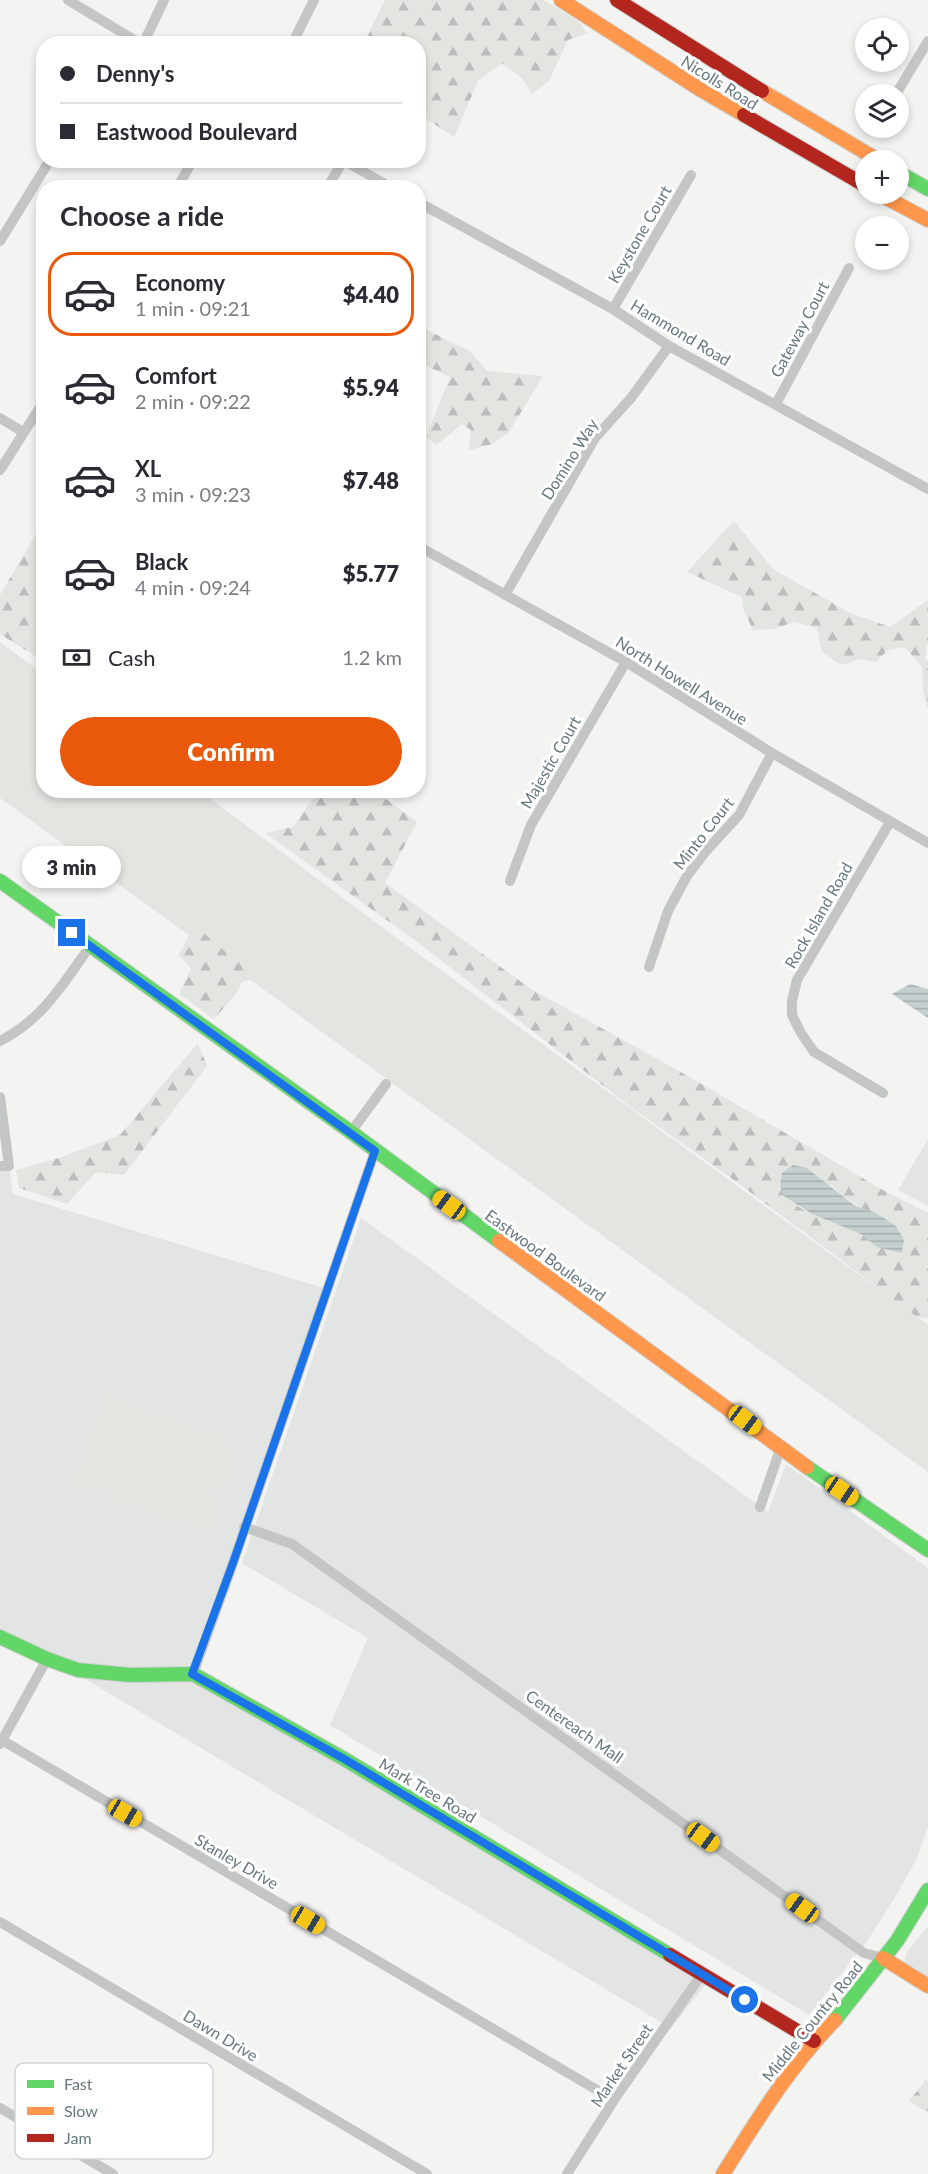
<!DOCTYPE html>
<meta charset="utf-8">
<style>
:root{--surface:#fff;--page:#f7f7f7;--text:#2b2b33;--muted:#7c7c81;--line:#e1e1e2;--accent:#ea580c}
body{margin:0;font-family:Lato,sans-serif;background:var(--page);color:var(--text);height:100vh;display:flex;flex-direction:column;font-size:22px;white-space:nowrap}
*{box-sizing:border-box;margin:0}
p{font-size:20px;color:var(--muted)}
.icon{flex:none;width:33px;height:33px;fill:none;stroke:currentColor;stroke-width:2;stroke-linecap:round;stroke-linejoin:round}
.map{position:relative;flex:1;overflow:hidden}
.side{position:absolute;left:36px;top:180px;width:390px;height:618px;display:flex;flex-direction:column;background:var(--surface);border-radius:24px;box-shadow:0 3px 9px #0003}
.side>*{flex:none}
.hud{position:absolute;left:36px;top:36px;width:390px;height:132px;border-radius:24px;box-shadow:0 3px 9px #0003;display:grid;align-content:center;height:132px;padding:0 24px;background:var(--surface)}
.fabs{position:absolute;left:855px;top:18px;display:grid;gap:12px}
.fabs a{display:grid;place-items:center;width:54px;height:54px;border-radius:50%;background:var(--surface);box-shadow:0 3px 9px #0003;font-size:30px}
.end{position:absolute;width:27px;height:27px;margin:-14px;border:8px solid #1a73e8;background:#fff;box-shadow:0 0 0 3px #fff}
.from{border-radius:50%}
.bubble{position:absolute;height:42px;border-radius:21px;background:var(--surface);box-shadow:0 3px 9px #0003;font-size:20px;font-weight:800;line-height:42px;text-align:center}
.car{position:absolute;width:18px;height:36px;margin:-18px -9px;border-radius:8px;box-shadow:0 0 4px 2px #0007;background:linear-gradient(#f5c518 24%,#345 0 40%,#f5c518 0 76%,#345 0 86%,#f5c518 0)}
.hud b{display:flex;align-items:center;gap:21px;height:57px;font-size:22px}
.hud b+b{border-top:2px solid var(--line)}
.hud i{width:15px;height:15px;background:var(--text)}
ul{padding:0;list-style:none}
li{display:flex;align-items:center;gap:18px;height:84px;margin:0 12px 9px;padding:0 12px;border:3px solid transparent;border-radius:24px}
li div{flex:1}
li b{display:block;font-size:22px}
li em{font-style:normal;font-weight:800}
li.current{border-color:var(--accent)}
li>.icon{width:54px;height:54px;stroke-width:1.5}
h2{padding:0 24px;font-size:27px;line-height:72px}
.pay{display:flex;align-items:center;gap:15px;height:66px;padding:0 24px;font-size:22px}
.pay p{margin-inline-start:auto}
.cta{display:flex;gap:12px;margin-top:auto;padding:12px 24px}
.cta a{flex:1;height:69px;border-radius:36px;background:var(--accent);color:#fff;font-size:24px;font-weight:800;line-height:69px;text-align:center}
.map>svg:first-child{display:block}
</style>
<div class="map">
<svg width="928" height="2174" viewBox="0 0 928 2174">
<defs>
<pattern id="forest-firs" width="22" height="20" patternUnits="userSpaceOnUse" patternTransform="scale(1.5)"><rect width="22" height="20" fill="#e2e5e0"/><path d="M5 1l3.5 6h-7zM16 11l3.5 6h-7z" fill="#bbbebb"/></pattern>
<pattern id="water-rules" width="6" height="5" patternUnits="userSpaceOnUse" patternTransform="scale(1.5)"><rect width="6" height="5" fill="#c6cfd0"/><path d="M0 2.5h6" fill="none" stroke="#a5adae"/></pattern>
</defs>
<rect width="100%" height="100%" fill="#f3f3f2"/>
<path fill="#e3e4e4" d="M928,1139V1206L898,1190Z
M0,1166H9L13,1194L327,1289L193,1674L710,1979L671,2028L85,1679L89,1671L0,1637Z
M361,1218L768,1512L786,1464L928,1568V1827L916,1860L893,1901L867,1941L809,2015L330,1725L368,1638L242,1563Z
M928,1926V1986L902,1970L907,1952Z"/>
<path fill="#e2e5e0" d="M0,642L43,674L44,790L200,791L390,933L928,1325V1472L0,798Z
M105,1393L240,1439L208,1532L73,1486Z"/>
<path fill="url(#forest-firs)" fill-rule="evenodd" d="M385,0H543L578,21L587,33L568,40L549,81L532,94L522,78L502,63L478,81L454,137L419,114L418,44H363Z
M419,326L470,351L487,371L543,376L509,432L493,444L469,450L471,430L462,424L437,445L426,437L450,377L419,362Z
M734,521L773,569L850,613L890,627L928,600V640L925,658L928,661V710L923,691L922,667L905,647L888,650L876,662L861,659L841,665L822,652L817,628L794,622L774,629L753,630L744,611L742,597L687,572Z
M43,522V661L0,634V595Z
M318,791H375L417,822L385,883L531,989L679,1071L890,1194L928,1213V1318L917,1317L738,1183L628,1105L416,941L265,833L293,827ZM831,1185L842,1196L864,1209L877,1247C872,1242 866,1236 859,1233C833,1220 792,1214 780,1186Z
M194,925L256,977L242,982L236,994L214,1019L179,994L191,969L179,955Z
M198,1043L207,1066L124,1175L96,1172L67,1204L19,1188L16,1170L59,1158L120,1135Z
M926,2080L928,2082V2113L909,2101Z"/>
<path fill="url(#water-rules)" d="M910,984L928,989V1018L892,994Z
M793,1165L807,1168L854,1205L876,1213L896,1226L904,1240L902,1253L877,1247L861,1234L812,1214L785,1197L780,1186L782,1173Z"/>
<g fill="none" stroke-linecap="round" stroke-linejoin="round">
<g stroke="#cecfcf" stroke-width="16">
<path id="fast" d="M898,172L928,189
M0,881L348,1130L499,1241
M807,1467L928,1550
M0,1637L47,1659L78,1670L130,1675L193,1674L346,1760L670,1955
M835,2020L897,1941L928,1890"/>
</g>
<g stroke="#cecfcf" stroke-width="16">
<path id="slow" d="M561,0L701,90L744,115
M762,91L878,160
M879,194L928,220
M499,1241L807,1467
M883,1958L928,1986
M723,2174C757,2120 790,2066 835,2020"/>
</g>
<g stroke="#cecfcf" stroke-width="16">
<path id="jam" d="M617,0L762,91
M744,115L866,186
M670,1955L814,2041"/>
</g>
<path stroke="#c4c6c6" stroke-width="10" d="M68,0L141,44
M143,44L164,0
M292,44L314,0
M896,94L928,41
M343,160L392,188
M177,188L193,160
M327,188L343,161
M418,202L613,309L669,346L928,489
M0,241L50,160
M613,309L691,175
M776,404L849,268
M0,418L23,432
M0,470L44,401
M418,546L626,662L772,753L928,843
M505,595L595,438L631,398L669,346
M510,881L531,825L626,662
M649,967L668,911L687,876L706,851L739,815L772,753
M0,1041C42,1020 64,983 90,946
M883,1093L814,1052L801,1033L792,1015V1001L797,980L890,822
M0,1097L9,1166H0
M351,1132L386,1084
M760,1507L781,1447
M244,1527L292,1544L864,1953L883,1958
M193,1674L233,1563L375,1151
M0,1739L614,2100
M0,1744L47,1659
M0,1922L427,2174
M0,2108L113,2174
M567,2174L614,2100L702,1974"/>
<use href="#fast" stroke="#63d668" stroke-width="14"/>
<use href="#slow" stroke="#ff974d" stroke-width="14"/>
<use href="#jam" stroke="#b3261e" stroke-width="14"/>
</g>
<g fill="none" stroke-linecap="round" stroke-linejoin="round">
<path stroke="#1a73e8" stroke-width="8" d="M72,933L375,1151L233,1563L192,1674L346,1760L745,2000"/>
</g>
<g text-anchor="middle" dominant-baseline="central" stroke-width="6" stroke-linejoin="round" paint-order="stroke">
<g font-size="16" fill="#67787e" stroke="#fff">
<text transform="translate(720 82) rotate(32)">Nicolls Road</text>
<text transform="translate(639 234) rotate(-60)">Keystone Court</text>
<text transform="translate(799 329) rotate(-62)">Gateway Court</text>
<text transform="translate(681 332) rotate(31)">Hammond Road</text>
<text transform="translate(569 459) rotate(-58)">Domino Way</text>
<text transform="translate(682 680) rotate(32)">North Howell Avenue</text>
<text transform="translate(550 762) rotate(-60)">Majestic Court</text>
<text transform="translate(703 833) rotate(-52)">Minto Court</text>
<text transform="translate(818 915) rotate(-60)">Rock Island Road</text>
<text transform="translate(546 1255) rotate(36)">Eastwood Boulevard</text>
<text transform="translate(575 1726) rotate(35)">Centereach Mall</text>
<text transform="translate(428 1790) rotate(31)">Mark Tree Road</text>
<text transform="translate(237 1861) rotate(30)">Stanley Drive</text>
<text transform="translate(812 2021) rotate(-51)">Middle Country Road</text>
<text transform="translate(221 2035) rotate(31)">Dawn Drive</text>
<text transform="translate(621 2065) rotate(-56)">Market Street</text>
</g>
</g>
<rect x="15" y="2063" width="198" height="96" rx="9" fill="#fff" stroke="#d1d6d8" stroke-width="1.5"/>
<rect x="27" y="2080" width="27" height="8" fill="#63d668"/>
<rect x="27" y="2107" width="27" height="8" fill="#ff974d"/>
<rect x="27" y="2134" width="27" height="8" fill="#b3261e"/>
<g font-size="16" fill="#67787e">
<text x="64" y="2090">Fast</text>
<text x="64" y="2117">Slow</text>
<text x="64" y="2144">Jam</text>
</g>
</svg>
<div class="fabs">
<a><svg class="icon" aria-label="locate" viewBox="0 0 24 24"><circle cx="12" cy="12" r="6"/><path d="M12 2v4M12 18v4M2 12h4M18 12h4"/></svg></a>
<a><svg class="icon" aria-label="layers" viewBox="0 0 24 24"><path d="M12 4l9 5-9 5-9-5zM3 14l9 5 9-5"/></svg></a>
<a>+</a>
<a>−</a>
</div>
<i class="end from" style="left:745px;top:2000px"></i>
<i class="end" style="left:72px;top:933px"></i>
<div class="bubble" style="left:22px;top:846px;width:99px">3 min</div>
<i class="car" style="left:449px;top:1205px;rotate:306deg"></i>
<i class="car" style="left:745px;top:1420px;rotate:127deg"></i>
<i class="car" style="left:842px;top:1491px;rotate:124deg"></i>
<i class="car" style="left:125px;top:1813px;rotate:120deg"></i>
<i class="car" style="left:703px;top:1837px;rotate:126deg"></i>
<i class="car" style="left:802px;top:1908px;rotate:306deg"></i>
<i class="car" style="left:308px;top:1920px;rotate:120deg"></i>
<div class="hud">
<b><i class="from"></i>Denny's</b>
<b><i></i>Eastwood Boulevard</b>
</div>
<section class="side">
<h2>Choose a ride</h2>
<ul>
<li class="current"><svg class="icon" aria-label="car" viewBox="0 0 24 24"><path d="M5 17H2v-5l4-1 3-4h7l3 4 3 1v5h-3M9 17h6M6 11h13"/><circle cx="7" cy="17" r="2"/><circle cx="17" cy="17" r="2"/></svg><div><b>Economy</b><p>1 min · 09:21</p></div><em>$4.40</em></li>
<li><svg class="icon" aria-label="car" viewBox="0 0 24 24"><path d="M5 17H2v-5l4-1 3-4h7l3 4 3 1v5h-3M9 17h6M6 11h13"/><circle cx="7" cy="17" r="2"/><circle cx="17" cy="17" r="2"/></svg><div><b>Comfort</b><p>2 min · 09:22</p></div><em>$5.94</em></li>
<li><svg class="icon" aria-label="car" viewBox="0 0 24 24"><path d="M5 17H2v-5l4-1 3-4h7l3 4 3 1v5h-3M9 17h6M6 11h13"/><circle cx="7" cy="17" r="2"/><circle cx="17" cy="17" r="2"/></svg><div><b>XL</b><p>3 min · 09:23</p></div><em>$7.48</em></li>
<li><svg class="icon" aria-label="car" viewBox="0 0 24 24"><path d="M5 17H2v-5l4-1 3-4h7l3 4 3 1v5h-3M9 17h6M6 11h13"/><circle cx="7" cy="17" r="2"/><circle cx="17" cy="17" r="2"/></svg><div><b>Black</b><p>4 min · 09:24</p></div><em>$5.77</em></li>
</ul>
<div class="pay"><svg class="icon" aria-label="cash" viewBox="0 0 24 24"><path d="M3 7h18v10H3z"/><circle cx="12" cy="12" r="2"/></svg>Cash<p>1.2 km</p></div>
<div class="cta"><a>Confirm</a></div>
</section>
</div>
